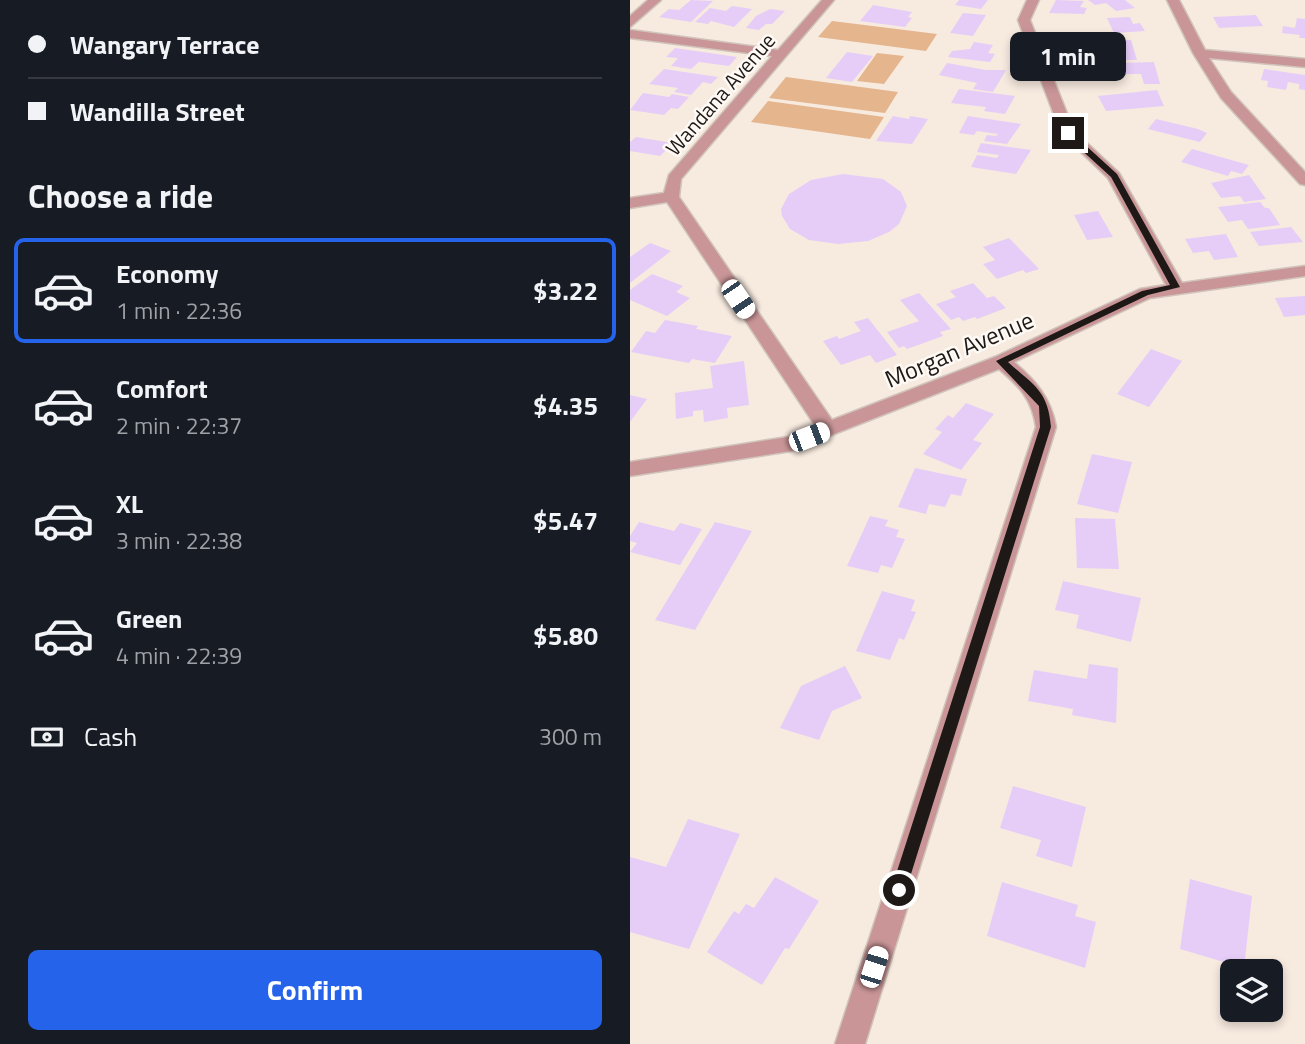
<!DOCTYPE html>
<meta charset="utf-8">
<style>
:root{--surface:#171b24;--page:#242831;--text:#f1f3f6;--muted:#9ea1a6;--line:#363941;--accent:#2563eb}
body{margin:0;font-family:"Titillium Web",sans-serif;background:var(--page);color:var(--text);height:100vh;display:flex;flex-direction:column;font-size:26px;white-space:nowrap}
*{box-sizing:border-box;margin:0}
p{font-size:23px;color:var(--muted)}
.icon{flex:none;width:38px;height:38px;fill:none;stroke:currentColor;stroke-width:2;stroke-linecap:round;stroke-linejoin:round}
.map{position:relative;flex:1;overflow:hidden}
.sheet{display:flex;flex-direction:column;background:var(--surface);width:630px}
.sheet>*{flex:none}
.hud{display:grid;align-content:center;height:154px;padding:0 28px;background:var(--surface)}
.controls{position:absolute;left:590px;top:959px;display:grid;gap:14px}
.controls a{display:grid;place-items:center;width:63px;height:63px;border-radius:10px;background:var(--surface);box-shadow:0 4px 10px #0003;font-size:35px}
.end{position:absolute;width:32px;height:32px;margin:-16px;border:9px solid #1e1916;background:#fff;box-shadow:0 0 0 4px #fff}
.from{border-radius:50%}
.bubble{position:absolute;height:49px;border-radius:10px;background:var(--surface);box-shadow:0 4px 10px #0003;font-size:23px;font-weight:700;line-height:49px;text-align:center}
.car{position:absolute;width:21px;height:42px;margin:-21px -10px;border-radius:9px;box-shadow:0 0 5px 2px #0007;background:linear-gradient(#fff 24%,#345 0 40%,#fff 0 76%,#345 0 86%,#fff 0)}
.hud b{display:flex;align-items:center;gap:24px;height:66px;font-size:26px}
.hud b+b{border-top:2px solid var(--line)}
.hud i{width:18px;height:18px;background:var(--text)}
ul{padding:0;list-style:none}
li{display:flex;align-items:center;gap:21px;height:105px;margin:0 14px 10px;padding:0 14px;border:4px solid transparent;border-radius:10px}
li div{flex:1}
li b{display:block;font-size:26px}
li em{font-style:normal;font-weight:700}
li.active{border-color:var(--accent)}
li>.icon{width:63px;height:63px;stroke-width:1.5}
h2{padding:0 28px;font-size:32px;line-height:84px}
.pay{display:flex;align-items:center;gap:18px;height:77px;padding:0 28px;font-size:26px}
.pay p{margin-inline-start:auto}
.button{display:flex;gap:14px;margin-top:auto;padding:14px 28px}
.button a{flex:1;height:80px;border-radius:10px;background:var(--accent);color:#fff;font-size:28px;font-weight:700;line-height:80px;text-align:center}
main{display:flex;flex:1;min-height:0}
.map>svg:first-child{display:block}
</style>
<main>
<section class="sheet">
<div class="hud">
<b><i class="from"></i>Wangary Terrace</b>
<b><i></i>Wandilla Street</b>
</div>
<h2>Choose a ride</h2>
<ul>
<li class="active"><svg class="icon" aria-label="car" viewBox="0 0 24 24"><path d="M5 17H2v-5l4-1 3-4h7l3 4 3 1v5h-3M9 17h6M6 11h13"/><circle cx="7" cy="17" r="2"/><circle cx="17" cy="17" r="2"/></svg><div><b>Economy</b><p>1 min · 22:36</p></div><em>$3.22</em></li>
<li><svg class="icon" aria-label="car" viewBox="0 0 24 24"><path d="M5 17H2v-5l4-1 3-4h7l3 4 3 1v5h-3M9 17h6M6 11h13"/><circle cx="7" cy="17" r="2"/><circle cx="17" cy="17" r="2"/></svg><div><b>Comfort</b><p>2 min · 22:37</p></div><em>$4.35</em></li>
<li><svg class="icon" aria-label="car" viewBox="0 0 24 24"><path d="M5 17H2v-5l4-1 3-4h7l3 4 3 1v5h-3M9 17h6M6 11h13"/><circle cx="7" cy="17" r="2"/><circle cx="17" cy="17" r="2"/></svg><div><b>XL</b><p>3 min · 22:38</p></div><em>$5.47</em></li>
<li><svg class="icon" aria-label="car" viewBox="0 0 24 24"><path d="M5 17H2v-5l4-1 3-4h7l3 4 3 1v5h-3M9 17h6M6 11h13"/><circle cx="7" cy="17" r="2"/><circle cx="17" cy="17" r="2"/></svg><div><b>Green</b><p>4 min · 22:39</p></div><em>$5.80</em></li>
</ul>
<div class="pay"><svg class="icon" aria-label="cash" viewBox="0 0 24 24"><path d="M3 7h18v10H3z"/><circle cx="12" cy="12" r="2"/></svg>Cash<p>300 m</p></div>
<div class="button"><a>Confirm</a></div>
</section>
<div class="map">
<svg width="675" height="1044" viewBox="0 0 675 1044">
<rect width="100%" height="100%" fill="#f7eadf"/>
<path fill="#e5b58d" d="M202,21L307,34L296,51L188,37Z
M247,53L274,56L254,84L227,81Z
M156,77L268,92L255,113L139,98Z
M138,101L254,117L240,139L121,122Z"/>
<path fill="#e6cdf8" d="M61,0L83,1L61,22L29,17L39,9L49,10Z
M329,0H358L351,9L325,5Z
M426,0L454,1L450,7L457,8L454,14L419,13Z
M458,0H495L505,8L486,11L476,3L465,5Z
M243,5L282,12L278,17L282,18L275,27L230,21Z
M102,6L122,9L104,27L81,21L78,24L65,22L80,8L96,11Z
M140,9L155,11L142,24H136L129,30L116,28L126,16Z
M333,13L356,15L343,36L320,33Z
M626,15L633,26L589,28L583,17Z
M500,17L503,24L510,23L515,31L484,33L477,18Z
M667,18L675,19V38H669L670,35L652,33L653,26L665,28Z
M480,40H501L507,60H487L486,56L460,57L458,47H481Z
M344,42L363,45L358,53L365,54L360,62L318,57L322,51L340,49Z
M45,48L107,57L99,66L69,62L61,69L41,66L48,58L36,57Z
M217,52L243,56L222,82L196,78Z
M524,62L530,84H514L511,74H492L489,63Z
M317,63L356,70H376L363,92L343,89L347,83L309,75Z
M34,69L88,77L81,84L73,82L61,95L44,92L48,88L19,84Z
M634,69L675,75V90L669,89V84L658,82L656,90L637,87L638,81L631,80Z
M329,89L385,96L375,114L354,111L356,107L321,103Z
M527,90L534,106L476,111L468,96Z
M13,93L39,97L42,94L59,97L48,109L41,108L34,115L0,110Z
M263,116L279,119L280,116L298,119L282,144L246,141Z
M338,116L391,124L377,144L354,141L357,135L366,136L368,134L347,131L344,135L329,133Z
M526,119L568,129L577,133L570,142L518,129Z
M6,137L43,143L30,156L0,151V142Z
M351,143L401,150L386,174L341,167L347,155L367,158L369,155L347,152Z
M562,149L619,165L612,174L601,171L598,176L551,162Z
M213,174L253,179L271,192L277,206L269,224L259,232L238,241L208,244L179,240L160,229L152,216L151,209L159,194L181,180Z
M619,175L636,199L614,202L610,196L591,198L581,183Z
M630,202L635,208H639L650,225L618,229L612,220L598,222L588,207Z
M468,211L483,237L457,240L444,215Z
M661,227L673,242L629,246L620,232Z
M596,234L608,257L584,260L579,251L563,253L555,239Z
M379,238L409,269L396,273L393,270L367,279L353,264L365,260L353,247Z
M20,243L41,251L0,283V257Z
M22,274L53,286L46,292L60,298L37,316L0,300V290Z
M343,283L357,298L364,296L376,308L347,319L345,317L333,321L329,317L321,320L306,304L326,297L320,291Z
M289,293L321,329L310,332L313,336L277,349L274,346L269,348L257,332L289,321L270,300Z
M675,296V315L654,317L645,298Z
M238,318L267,355L246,363L240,355L211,365L193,341L207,336L209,339L231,331L224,322Z
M35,320L68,326L66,329L102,336L85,363L62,359L59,363L1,352L16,331L25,333Z
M521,349L552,361L519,407L487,394Z
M114,361L119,405L97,408L98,418L74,422L73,410L63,411V416L46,419L45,393L83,388L80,366Z
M0,395L17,399L0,422Z
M336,403L364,414L343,440L352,443L331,470L293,454L312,432L305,429L318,415L323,418Z
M462,454L502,462L488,513L447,504Z
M285,468L337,479L331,496L321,494L315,507L299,504L296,514L268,507Z
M240,516L258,520L255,526L269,530L266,537L275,539L262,568L251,565L248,573L217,566Z
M445,518L485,519L489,569L447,568Z
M9,522L44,531L50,523L72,529L50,565L0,552L7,543L0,541V536Z
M85,522L122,531L65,630L25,620Z
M433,581L511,598L501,642L446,628L449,615L425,610Z
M252,591L285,600L281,611L286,612L274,640L269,638L260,660L226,651Z
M459,664L488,668L486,723L442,715L443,709L398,701L404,670L457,679Z
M215,666L232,698L202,711L189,740L150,728L171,686Z
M383,786L456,807L442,867L406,856L411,840L370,828Z
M58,819L110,834L59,949L0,932V857L36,867Z
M145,877L189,901L159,949L155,948L132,985L77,952L104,911L109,914L116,904L124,908Z
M560,879L622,896L614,968L550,949Z
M372,882L448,905L445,916L466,922L455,968L357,936Z"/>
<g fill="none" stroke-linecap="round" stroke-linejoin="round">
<g stroke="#d0c4bb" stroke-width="3">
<path id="minor" d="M18,0H31L0,27V16Z
M192,0H204L51,179L49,197L202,420L365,357L510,289L536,285L478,178L431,133L388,20L397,0H409L400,20L444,131L489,173L552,283L675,266V276L520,298L384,362C406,381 421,398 426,427L235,1044H205L406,427C402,399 389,386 369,369L161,451L0,476V462L158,437L186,427L37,202L0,208V198L34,193L39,175L142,56L0,38V30L148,50Z
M537,0H549L575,50L675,59V67L579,58L601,92L675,172V185L670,184L591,98L563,53Z"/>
</g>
<use href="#minor" fill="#c99597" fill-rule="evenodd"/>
</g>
<path fill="#1e1916" d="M435,132H441L487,174L550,287L518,295L378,362C403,385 418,390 421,427L276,890L274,895L269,897L264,895L261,890L410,427L409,406L366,361L512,291L540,285L481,177L435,135Z"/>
<g text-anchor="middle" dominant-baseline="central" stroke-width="5" stroke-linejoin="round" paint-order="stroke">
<g font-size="21" fill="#1e1916" stroke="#fef9f4">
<text transform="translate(90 94) rotate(-49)">Wandana Avenue</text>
</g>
<g font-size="24" fill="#1e1916" stroke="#fef9f4">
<text transform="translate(329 349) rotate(-23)">Morgan Avenue</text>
</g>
</g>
</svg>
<div class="controls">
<a><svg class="icon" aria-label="layers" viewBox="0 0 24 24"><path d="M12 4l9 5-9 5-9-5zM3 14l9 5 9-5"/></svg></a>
</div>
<i class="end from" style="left:269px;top:890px"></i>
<i class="end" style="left:438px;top:133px"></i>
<div class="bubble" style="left:380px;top:32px;width:116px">1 min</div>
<i class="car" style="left:108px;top:299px;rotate:146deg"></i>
<i class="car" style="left:179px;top:437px;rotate:69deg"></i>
<i class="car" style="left:244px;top:967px;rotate:18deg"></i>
</div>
</main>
